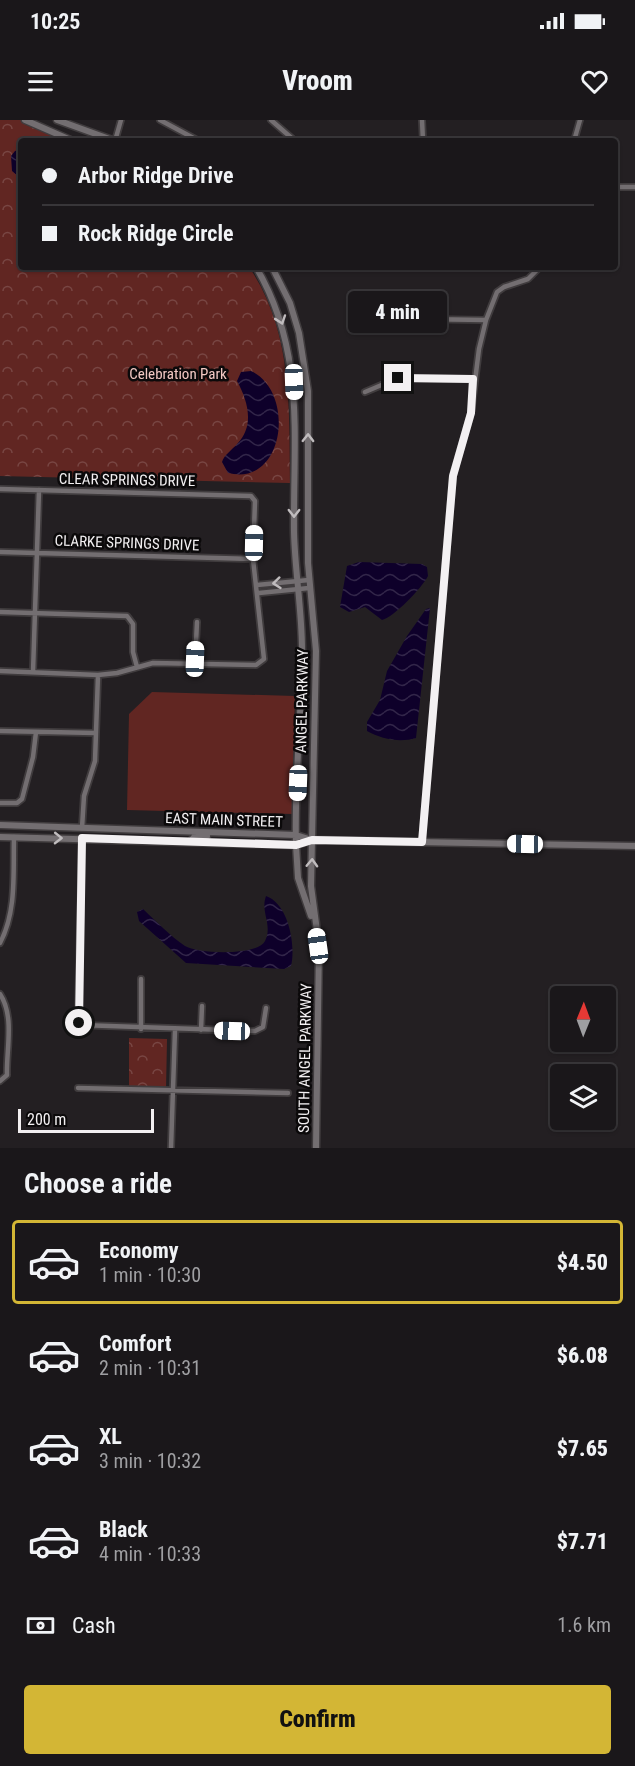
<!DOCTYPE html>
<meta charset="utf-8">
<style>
:root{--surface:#1a171a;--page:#272427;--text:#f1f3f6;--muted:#9f9fa2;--line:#383639;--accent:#d3b635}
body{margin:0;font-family:"Roboto Condensed",sans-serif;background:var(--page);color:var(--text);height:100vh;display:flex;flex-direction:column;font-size:22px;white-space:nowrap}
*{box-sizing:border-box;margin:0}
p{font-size:20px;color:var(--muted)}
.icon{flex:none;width:33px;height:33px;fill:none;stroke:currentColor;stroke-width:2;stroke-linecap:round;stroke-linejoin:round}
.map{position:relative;height:1028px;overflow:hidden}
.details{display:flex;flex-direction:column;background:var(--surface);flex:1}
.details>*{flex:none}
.guide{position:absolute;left:18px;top:18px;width:600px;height:132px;border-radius:6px;box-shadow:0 2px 4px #0004,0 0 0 2px var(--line);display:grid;align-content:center;height:132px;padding:0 24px;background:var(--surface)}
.needle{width:39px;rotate:1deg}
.controls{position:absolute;left:550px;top:866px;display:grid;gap:12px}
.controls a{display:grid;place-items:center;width:66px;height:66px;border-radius:6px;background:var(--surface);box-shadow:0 2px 4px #0004,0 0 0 2px var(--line);font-size:30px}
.scale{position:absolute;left:18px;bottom:15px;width:136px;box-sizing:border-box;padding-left:6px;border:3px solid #f3f0f2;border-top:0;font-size:16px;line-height:21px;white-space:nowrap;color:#f3f0f2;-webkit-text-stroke:4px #0b090a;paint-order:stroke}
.end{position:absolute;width:27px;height:27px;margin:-14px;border:8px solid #f3f0f2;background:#111;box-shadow:0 0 0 3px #111}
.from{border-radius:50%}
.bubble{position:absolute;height:42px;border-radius:6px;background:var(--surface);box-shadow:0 2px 4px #0004,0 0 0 2px var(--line);font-size:20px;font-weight:800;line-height:42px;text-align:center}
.car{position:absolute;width:18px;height:36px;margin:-18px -9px;border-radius:8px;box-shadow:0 0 4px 2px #0007;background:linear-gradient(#fff 24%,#345 0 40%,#fff 0 76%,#345 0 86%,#fff 0)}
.guide b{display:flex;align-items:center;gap:21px;height:57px;font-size:22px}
.guide b+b{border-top:2px solid var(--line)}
.guide i{width:15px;height:15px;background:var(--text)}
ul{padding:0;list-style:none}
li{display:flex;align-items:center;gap:18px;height:84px;margin:0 12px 9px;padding:0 12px;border:3px solid transparent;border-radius:6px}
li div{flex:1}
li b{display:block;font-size:22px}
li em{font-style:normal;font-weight:800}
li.active{border-color:var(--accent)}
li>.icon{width:54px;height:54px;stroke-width:1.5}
h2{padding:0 24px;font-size:27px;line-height:72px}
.pay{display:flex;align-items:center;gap:15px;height:66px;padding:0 24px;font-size:22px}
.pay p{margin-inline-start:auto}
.cta{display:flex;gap:12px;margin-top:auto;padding:12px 24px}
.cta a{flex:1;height:69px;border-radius:6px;background:var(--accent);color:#111;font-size:24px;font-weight:800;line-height:69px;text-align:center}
.status{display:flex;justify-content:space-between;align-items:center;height:42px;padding:0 30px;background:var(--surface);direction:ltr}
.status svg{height:16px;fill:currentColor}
header{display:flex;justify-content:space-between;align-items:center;height:78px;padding:0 24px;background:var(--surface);font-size:27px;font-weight:800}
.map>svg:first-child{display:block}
</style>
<div class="status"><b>10:25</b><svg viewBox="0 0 49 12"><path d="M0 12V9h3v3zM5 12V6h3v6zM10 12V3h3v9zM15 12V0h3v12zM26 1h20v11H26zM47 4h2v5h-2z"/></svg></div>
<header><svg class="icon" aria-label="menu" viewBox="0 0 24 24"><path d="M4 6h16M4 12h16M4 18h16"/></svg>Vroom<svg class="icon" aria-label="heart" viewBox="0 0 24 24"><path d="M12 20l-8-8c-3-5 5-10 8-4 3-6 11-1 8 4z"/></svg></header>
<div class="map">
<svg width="635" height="1028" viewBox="0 0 635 1028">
<defs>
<pattern id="park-crowns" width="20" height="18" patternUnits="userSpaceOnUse" patternTransform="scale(1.5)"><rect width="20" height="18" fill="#612622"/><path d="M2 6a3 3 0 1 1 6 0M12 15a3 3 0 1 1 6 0" fill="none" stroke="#784643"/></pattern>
<pattern id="water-waves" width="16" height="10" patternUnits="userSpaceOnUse" patternTransform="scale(1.5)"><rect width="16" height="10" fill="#0e002a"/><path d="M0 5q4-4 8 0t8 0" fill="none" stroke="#322649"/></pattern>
</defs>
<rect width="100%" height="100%" fill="#231f22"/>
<path fill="#612622" d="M152,572L295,576L292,694L127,690L129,594Z"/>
<path fill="url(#park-crowns)" d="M0,0H21L65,21H21V147H249C293,211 289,288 290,363L0,356Z
M129,918L167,919L166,969L129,968Z"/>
<path fill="url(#water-waves)" d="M21,29V59L12,51L11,36L15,31Z
M251,251C296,272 285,367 228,353L222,342C224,335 232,330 237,324C255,306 248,281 237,261L241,252Z
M359,442L422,444L427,447L428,456C422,468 393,498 382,500L365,487L349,492L340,487L347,446Z
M430,488L416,618C400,623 381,619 367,611V602L380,580L387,551L407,516L426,489Z
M266,776C289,784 296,826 291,846L284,849L186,843L139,801L137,792L143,789C156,801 170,816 185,826C198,834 258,836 265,821C273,805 260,792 266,776Z"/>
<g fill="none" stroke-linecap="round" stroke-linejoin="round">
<g stroke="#403c3e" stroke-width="8">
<path id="minor" d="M160,0L199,21
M271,0L295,21
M422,0L423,21
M115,21L121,0
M574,21L580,0
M615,67H635
M351,198L486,200
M365,272L398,258L473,259
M0,369L251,376L255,381L253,439L264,539L256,545L153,543L117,553L98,555L0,551
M0,432L253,439
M257,465L309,460
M259,473L309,468
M0,492L127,496L133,504V532L137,547
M195,544L197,502
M33,552L39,370
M0,611L96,613
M0,683H17L22,679L33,637L36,612
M82,708L84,676L95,641L98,555
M82,718L78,901L80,905L255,911L263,907L266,888
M422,722L453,355L471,293L479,229L486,200L497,172L504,167L528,159L540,147
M0,823C17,791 13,752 14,717
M0,874C15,897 6,930 7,955L0,961
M141,909V859
M201,910L202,886
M78,968L288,973
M171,1028L175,910"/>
</g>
<g stroke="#403c3e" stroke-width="9">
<path id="secondary" d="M25,0L73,21
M57,0L115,21
M256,147C306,232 293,318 294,412C295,452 302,491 302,530C302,595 294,660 296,725L298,758L311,796
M272,147L290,183L299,213L308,271V443L316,531L311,766L319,826L316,1028
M0,705L296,715L312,720
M0,717L296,725L312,720L635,726
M190,722L194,717L207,716"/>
</g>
<use href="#minor" stroke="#736e71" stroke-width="4.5"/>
<use href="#secondary" stroke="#736e71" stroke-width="6"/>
</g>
<defs><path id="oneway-chevron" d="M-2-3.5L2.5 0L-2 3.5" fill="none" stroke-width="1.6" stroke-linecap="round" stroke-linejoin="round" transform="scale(1.5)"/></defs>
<g stroke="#c0bcbe">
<use href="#oneway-chevron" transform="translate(281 200) rotate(71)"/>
<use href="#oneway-chevron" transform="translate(308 318) rotate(-89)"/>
<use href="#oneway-chevron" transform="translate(294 393) rotate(90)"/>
<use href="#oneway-chevron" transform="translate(277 463) rotate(174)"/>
<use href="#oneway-chevron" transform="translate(58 718) rotate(1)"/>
<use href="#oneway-chevron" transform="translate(312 743) rotate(-88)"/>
</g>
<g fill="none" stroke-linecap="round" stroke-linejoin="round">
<path stroke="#f3f0f2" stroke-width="8" d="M79,903L82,718L296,725L312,720L422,722L453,356L471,293L473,259L398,258"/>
</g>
<g text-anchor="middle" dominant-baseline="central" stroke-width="5" stroke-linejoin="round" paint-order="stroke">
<g font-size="15" fill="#f2c8c3" stroke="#0b090a">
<text x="178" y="254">Celebration Park</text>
</g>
<g font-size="15" fill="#f3f0f2" stroke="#0b090a">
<text transform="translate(127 360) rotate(1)">CLEAR SPRINGS DRIVE</text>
<text transform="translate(127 423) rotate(2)">CLARKE SPRINGS DRIVE</text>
<text transform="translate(302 581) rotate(-89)">ANGEL PARKWAY</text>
<text transform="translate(224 700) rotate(2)">EAST MAIN STREET</text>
<text transform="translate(305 938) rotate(-89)">SOUTH ANGEL PARKWAY</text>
</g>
</g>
</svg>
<div class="controls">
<a><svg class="needle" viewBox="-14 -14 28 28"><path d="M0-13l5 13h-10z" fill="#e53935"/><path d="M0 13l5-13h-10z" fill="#9f9fa2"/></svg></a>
<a><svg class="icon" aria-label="layers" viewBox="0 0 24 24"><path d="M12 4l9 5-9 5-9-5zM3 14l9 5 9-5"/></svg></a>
</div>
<div class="scale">200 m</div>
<i class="end from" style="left:79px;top:903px"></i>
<i class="end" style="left:398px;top:258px"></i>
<div class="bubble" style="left:348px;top:171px;width:99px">4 min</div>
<i class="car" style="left:294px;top:262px;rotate:178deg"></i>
<i class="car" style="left:254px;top:423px;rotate:1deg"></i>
<i class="car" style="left:195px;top:539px;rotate:2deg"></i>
<i class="car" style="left:298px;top:663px;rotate:182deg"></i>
<i class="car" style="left:525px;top:724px;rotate:271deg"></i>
<i class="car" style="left:318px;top:826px;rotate:352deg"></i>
<i class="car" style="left:232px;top:911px;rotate:272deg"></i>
<div class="guide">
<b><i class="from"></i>Arbor Ridge Drive</b>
<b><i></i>Rock Ridge Circle</b>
</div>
</div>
<section class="details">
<h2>Choose a ride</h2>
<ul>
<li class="active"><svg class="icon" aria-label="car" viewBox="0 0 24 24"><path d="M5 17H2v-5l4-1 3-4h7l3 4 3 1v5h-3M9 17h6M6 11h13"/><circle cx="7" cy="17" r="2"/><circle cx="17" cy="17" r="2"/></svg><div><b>Economy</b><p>1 min · 10:30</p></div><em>$4.50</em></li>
<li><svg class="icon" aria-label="car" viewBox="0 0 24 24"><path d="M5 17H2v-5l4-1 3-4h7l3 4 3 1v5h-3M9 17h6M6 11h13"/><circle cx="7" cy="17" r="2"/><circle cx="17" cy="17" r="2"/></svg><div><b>Comfort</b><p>2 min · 10:31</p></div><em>$6.08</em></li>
<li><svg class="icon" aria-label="car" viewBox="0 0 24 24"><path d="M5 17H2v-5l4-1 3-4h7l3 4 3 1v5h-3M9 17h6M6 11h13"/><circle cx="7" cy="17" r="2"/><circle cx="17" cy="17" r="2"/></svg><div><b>XL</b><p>3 min · 10:32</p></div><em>$7.65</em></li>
<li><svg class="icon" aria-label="car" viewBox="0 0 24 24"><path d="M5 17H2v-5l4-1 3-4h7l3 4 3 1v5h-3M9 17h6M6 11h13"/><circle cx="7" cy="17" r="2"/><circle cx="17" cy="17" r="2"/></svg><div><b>Black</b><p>4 min · 10:33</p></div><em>$7.71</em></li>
</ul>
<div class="pay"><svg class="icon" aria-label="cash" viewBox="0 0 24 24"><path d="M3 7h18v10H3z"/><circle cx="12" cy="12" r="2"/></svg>Cash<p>1.6 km</p></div>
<div class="cta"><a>Confirm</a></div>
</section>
